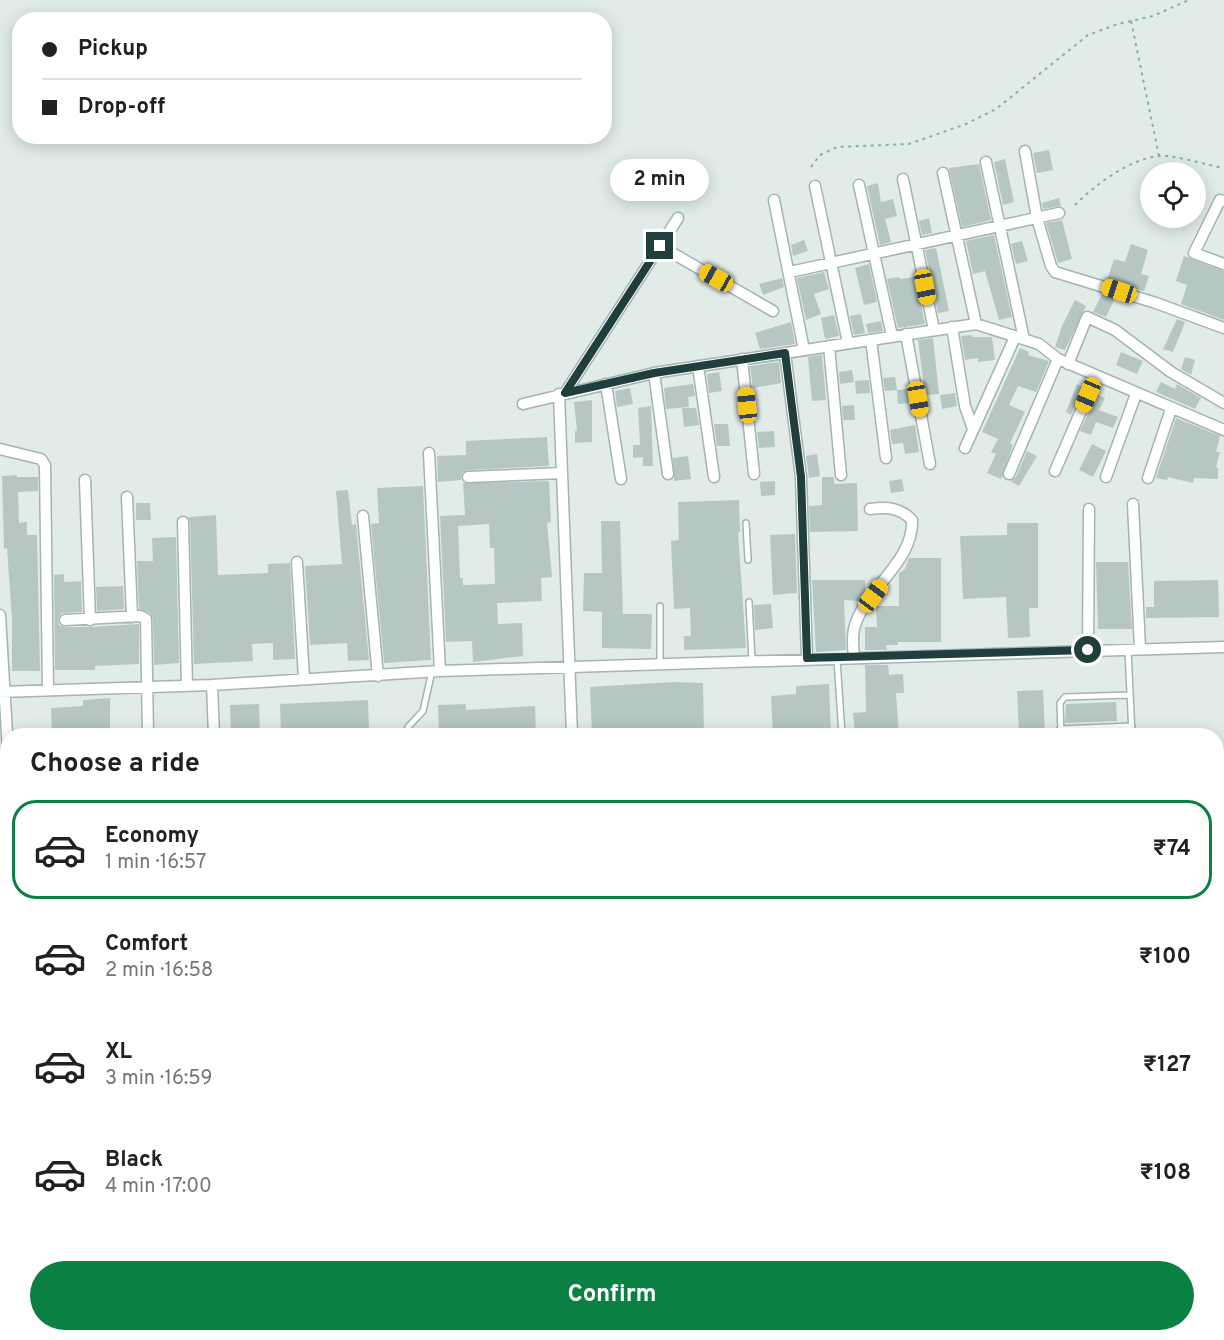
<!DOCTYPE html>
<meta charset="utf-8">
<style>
:root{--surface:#fff;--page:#f2f2f2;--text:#202124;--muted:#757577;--line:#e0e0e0;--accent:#0b8043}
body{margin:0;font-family:Overpass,sans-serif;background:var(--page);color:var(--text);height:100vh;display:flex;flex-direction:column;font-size:22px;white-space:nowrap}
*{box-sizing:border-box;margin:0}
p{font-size:20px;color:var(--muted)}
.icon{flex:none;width:33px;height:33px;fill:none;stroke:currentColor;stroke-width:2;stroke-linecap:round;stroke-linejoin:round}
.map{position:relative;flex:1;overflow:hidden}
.side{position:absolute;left:0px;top:728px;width:1224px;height:614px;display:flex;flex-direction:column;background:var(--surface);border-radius:24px 24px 0 0;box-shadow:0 3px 15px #0003}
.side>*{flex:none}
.guide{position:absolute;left:12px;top:12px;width:600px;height:132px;border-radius:24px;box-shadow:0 3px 15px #0003;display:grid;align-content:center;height:132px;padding:0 30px;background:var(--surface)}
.controls{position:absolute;left:1140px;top:162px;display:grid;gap:12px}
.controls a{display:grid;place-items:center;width:66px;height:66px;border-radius:50%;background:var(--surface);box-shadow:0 3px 15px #0003;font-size:30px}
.end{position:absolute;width:27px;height:27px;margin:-14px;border:8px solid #203e3c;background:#fff;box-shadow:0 0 0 3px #fff}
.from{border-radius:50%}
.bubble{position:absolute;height:42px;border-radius:21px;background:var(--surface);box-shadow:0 3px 15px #0003;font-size:20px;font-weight:700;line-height:42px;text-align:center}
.car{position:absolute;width:18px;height:36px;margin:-18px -9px;border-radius:8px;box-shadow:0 0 4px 2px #0007;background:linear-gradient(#f5c518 24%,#345 0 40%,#f5c518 0 76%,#345 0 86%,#f5c518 0)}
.guide b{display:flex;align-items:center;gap:21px;height:57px;font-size:22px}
.guide b+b{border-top:2px solid var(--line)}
.guide i{width:15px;height:15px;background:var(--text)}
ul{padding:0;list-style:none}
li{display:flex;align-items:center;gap:18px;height:99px;margin:0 12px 9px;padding:0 18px;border:3px solid transparent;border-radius:24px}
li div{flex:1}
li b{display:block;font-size:22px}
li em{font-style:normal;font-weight:700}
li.active{border-color:var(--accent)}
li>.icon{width:54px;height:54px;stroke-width:1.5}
h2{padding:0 30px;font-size:27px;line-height:72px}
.action{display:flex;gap:12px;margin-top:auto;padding:12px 30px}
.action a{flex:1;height:69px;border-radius:36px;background:var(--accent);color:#fff;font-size:24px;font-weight:700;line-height:69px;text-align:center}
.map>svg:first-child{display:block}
</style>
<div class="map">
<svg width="1224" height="1340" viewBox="0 0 1224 1340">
<rect width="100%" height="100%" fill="#e1ece9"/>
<path fill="#b6c7c3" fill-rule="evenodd" d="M1049,150L1053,170L1037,173L1033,153Z
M1005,159L1014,202L1003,205L994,162Z
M979,164L991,220L962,227L949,168Z
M878,183L881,202L893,199L897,216L885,219L891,242L880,245L867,186Z
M1059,198L1061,206L1043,209L1042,203Z
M929,218L932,233L922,235L919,221Z
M1062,220L1072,259L1058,263L1046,223Z
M994,235L1012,317L999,320L985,271L973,274L966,241Z
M804,240L808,251L793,256L791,245Z
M1022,241L1028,261L1016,264L1011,244Z
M1131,244L1148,250L1141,274L1149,276L1144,291L1107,280L1114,259L1125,262Z
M936,248L949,311L938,313L925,250Z
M1184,256L1224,271V320L1181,304L1187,285L1176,281Z
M869,264L877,302L864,305L855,268Z
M824,272L829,289L814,294L821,314L806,320L797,278Z
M899,277L900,279L915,277L925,324L898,328L887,279Z
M782,278L784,287L763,295L759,284Z
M1102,294L1115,298L1106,317L1093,312Z
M1075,300L1086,306L1065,350L1055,347L1062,326Z
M861,314L865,333L854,335L850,316Z
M834,315L839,336L825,339L821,318Z
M1177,319L1185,322L1173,352L1163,349Z
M881,321L883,331L868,333L866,324Z
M791,322L795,344L760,349L755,333Z
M972,335L973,337H992L995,360L978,362V358L965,360L961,336Z
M933,338L939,394L925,395L918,340Z
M1020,348L1029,352L1028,355L1049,361L1036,392L1018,386L1009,405L1025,412L1010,443L1013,445L1001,479L987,473L996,454L991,452L998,439L982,432Z
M1121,352L1143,361L1137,374L1116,365Z
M822,355L826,400L812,401L808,357Z
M1185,357L1195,360L1191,375L1181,369Z
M779,362L781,383L753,388L750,366Z
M852,370L854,382L840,384L839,372Z
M719,372L722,391L709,393L707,374Z
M895,377L897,390L885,391L883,378Z
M869,380L870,393L856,394L855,381Z
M1161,382L1175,389L1177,384L1201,398L1195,409L1156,392Z
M693,384L695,396L688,397L689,407L666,409L664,388Z
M1077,384L1083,387L1071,415L1066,412Z
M630,388L633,404L617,407L615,391Z
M909,389L911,403L898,404L897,390Z
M955,393L957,406L942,409L940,395Z
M1097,394L1105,398L1099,410L1118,417L1113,428L1096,422L1091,435L1080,431Z
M592,400V442L575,443V431H577L574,402Z
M854,405L855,420H843L842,406Z
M651,406L653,466H643V457L633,458V445H640L638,408Z
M682,408H696L699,425L684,427Z
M1176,418L1220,436L1216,452H1220L1216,467L1218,468V479L1194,478L1193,483L1168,477L1167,480L1156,478Z
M714,424H728L730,446H717Z
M915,425L919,452L905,454L903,443L892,444L890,430Z
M774,431L775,447L759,448L757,432Z
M547,437L549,466L468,470L462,473L461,480L438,482L437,456L466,455V441Z
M1092,444L1106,451L1093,477L1079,470Z
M1027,451L1037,456L1019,486L1010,481L1016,477Z
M817,454L820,476L809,478L806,456Z
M688,456L691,479L674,481L673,458Z
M17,475V477H38V491L18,492L19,523L27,522V535H37L40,671H12V620L7,548L4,549L2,476Z
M822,477H834V484L857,483L858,531L810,532L809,506L822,505Z
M902,479L904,491L891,493L889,481Z
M549,481L551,522L547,523L552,577L541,578L542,601L497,603L498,624L522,623L523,656L473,662L472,641L446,642L440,516L465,515L463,483ZM489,524L490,548H494L495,584L463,585V578H460L458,526Z
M775,481V495L761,496L760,482Z
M423,486L431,660L384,663L371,524L379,523L377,488Z
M348,490L352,525L356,524L369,660L348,661L347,643L310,645L305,566L342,564L336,491Z
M739,500L740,532H738L746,648L684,650V636H691L690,608L674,609L671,541L679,540L678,502Z
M136,503H150L151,520H136Z
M216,515L218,575L268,573V564L290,563L295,659L273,660V643L252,644L253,661L194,664L190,522L188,517Z
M601,521H620L623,614H652L651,649L602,648V612L583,611L584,573H602Z
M1007,523H1038V608H1029L1030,637L1008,638L1006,597L963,599L960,536L1007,535Z
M795,534L797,593L773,595L770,535Z
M176,537L179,663L154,665L153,618L150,613L139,609L137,561H153L152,538Z
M909,558H941V642H898V645H886L887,650H865V627H877L876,606H899V573L905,569Z
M1096,562H1128L1132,629H1098Z
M64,574V582L81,581L82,612L61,613L58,620L59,625L65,627H90L139,624V664L95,666V670H55L54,575Z
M812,580H865V592L859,601L844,600L846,650L816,652Z
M1218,580L1219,617L1146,618V607H1154V581Z
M123,586L124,609L97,611L96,587Z
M771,604L773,628L755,630L754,605Z
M865,665H888L889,675L903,674L904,693H896L899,735H855L853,713L866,712Z
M673,682L703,683L704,735H592L590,687Z
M829,684L831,735H773L771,696L796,694V686Z
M1043,690L1045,735H1019L1017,691Z
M110,698V735H52L51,708L83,706V700Z
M368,700L369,730L321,735H318V732L281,734L280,704Z
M1116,702L1117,721L1065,723L1066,704Z
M259,704L260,734L231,735L230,705Z
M466,704V710L535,706L536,735H439L438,705Z"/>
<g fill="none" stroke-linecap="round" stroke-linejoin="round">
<g stroke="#a3b4b2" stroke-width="8">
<path id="service" d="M746,523L748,560
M749,602L752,660
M660,606V663
M1128,650L1132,735
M837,659L842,735
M1060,729L1132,726
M406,735L408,727L423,711L432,671
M1061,735L1060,703L1065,697L1130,695
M1216,1035L1224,1034"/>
</g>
<g stroke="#a3b4b2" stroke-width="13">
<path id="minor" d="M1025,151L1037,218L1051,266L1055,272L1156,303L1224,328
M986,162L1024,339
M943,173L976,324
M903,179L934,330
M859,185L892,336
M815,186L848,343
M774,200L804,350
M1224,201L1220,200L1194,253L1224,264
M660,246L773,311
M790,272L1059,213
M952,327L965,406L973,429
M906,334L930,464
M871,340L886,458
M829,346L841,475
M785,353L801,477L807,658
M742,359L754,474
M1068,364L1087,317L1115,330L1171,372L1224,403
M698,366L714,477
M654,373L668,474
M606,384L621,479
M565,393L678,218
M559,394L572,735
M523,404L654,373L976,324L1039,344L1058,359L1224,430
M965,448L1015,337
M0,449L41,459L45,465L48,690
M429,453L440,671
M1055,471L1096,376
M1009,474L1058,359
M468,477L562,473
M1106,477L1136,394
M1148,478L1171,409
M85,480L90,620
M127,497L132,617
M1133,504L1140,648
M363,516L378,676
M183,522L187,686
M297,562L304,678
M0,615L8,751
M65,620L140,616L146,619L148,735
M1088,650L1089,509
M854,657C853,648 852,638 854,629C863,590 914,563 912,520C899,507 887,507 870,509
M212,685L214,735
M0,692L212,685L440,671L1224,647
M0,788H8
M0,828H8
M0,873H8
M0,916H8
M0,958L8,957
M1216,1247L1224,1246
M1216,1304L1221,1303L1224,1297
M91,1334V1340
M239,1334V1340
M303,1334L304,1340
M352,1334V1340
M399,1334V1340
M448,1334V1340
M493,1334V1340
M595,1334L596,1340
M645,1334V1340
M739,1334V1340
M783,1334L784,1340
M831,1334V1340
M875,1334L876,1340
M937,1334L938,1340
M1004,1340L1040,1334"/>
</g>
<g stroke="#a3b4b2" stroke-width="16">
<path id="tertiary" d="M1216,976H1224
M1216,994H1224
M0,1021L8,1020
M0,1031H8"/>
</g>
<path stroke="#7fb1ac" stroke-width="2" stroke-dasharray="3 4.5" stroke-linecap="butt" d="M1131,21L1159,156
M811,167L820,155L837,147L909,144L966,124L996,109L1088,35L1118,24L1153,16L1189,0
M1075,205C1095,185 1129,159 1159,156C1176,155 1206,165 1224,168"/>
<use href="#service" stroke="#fff" stroke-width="5"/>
<use href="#minor" stroke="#fff" stroke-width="10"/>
<use href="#tertiary" stroke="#fff" stroke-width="14"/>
</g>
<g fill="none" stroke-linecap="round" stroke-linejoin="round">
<path stroke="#203e3c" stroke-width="8" d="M660,246L565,393L654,373L785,353L801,477L807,658L1088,650"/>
</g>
</svg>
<div class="controls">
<a><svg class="icon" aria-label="locate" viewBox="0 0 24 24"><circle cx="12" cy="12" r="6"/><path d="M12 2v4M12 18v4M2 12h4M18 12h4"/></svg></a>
</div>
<i class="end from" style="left:1088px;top:650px"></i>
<i class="end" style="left:660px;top:246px"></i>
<div class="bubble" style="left:610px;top:159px;width:99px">2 min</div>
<i class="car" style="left:716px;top:278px;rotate:299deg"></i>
<i class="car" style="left:925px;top:287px;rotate:169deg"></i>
<i class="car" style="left:1119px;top:291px;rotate:288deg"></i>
<i class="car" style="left:1088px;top:395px;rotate:203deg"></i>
<i class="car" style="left:918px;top:399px;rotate:170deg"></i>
<i class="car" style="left:747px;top:405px;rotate:354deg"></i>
<i class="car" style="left:873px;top:596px;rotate:37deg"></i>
<div class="guide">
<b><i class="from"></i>Pickup</b>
<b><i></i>Drop-off</b>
</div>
<section class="side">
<h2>Choose a ride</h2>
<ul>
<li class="active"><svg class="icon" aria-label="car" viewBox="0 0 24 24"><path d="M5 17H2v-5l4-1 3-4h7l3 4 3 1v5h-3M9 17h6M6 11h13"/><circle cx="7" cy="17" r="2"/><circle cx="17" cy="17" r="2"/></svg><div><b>Economy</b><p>1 min · 16:57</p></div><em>₹74</em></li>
<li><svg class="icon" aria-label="car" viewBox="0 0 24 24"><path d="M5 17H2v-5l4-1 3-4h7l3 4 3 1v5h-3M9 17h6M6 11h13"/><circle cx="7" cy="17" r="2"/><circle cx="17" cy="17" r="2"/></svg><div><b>Comfort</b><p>2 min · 16:58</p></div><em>₹100</em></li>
<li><svg class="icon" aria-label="car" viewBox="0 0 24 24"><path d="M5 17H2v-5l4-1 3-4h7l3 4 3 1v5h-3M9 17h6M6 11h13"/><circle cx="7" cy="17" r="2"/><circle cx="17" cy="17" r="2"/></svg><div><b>XL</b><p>3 min · 16:59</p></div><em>₹127</em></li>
<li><svg class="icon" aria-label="car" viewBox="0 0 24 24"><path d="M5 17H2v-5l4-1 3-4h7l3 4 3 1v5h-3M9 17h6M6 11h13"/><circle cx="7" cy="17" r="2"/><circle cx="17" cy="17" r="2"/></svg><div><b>Black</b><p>4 min · 17:00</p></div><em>₹108</em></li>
</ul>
<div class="action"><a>Confirm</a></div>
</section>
</div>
